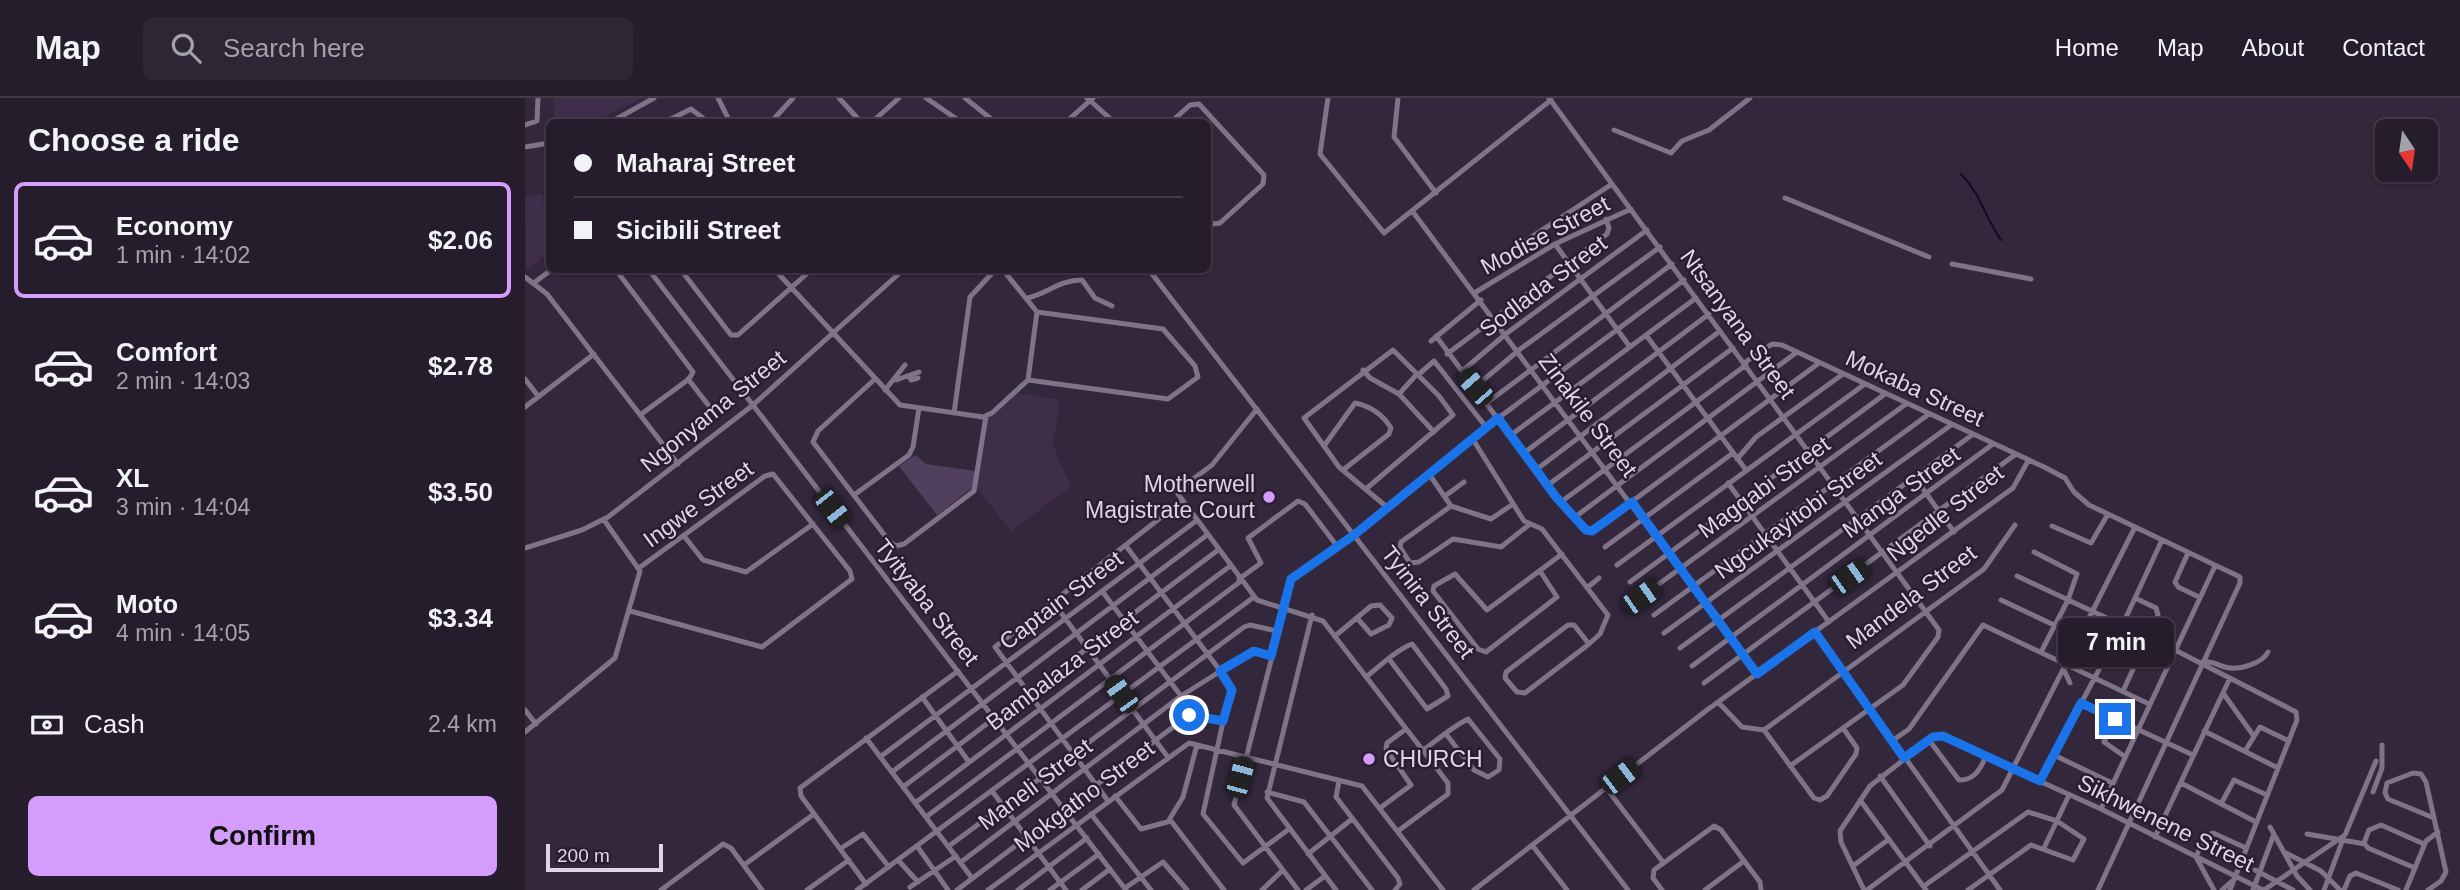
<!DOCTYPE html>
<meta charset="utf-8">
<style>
:root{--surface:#261d2c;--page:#2e2634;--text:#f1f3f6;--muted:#a4a2a9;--line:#423b48;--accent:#d49cfb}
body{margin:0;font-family:Arial,sans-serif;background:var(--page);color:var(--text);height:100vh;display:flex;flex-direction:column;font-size:26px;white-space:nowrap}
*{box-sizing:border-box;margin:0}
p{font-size:23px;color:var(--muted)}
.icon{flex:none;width:38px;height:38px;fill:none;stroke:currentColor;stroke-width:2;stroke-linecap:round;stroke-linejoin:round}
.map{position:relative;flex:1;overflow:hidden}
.sheet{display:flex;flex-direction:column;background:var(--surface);width:525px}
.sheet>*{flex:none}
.guide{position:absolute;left:21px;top:21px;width:665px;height:154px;border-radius:10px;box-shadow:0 2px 5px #0004,0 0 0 2px var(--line);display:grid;align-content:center;height:154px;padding:0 28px;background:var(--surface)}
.needle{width:46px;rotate:167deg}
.controls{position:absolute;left:1850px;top:21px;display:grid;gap:14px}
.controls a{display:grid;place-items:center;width:63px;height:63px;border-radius:10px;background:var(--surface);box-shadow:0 2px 5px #0004,0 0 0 2px var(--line);font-size:35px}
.scale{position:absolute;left:21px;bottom:18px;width:117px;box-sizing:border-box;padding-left:7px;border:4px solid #ded6e4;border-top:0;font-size:19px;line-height:24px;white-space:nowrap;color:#ded6e4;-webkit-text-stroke:5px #291d31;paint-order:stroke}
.end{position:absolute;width:32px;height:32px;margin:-16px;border:9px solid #1a73e8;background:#fff;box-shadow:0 0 0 4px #fff}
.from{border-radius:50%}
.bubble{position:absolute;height:49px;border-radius:10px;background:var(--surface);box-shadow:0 2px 5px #0004,0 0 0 2px var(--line);font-size:23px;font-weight:800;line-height:49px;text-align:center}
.car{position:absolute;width:21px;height:42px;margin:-21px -10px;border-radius:9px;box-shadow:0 0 5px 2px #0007;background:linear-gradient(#222 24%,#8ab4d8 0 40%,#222 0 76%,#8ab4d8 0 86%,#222 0)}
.guide b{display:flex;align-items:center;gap:24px;height:66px;font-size:26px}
.guide b+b{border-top:2px solid var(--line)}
.guide i{width:18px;height:18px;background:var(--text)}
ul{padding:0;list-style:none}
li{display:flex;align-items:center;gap:21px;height:116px;margin:0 14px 10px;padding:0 14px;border:4px solid transparent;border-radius:10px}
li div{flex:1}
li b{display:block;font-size:26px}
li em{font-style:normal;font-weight:800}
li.current{border-color:var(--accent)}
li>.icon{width:63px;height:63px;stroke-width:1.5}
h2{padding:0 28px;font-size:32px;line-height:84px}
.pay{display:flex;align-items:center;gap:18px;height:77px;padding:0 28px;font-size:26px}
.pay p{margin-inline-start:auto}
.action{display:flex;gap:14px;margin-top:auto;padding:14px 28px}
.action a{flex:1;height:80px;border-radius:10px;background:var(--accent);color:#111;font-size:28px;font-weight:800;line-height:80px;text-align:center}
header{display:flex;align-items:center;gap:42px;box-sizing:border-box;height:98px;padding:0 35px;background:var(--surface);border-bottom:2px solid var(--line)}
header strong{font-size:33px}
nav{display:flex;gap:38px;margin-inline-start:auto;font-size:24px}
.search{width:490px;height:63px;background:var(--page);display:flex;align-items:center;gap:18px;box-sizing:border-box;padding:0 24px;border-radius:10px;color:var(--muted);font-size:26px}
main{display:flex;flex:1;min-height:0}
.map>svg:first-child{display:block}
</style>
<header>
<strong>Map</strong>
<div class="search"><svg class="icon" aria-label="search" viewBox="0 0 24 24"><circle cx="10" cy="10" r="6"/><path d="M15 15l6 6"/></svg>Search here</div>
<nav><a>Home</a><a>Map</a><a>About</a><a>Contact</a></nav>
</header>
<main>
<section class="sheet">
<h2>Choose a ride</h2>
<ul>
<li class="current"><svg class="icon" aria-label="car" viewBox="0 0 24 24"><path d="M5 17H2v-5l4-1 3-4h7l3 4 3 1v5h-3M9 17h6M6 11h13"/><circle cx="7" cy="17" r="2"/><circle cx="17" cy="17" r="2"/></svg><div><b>Economy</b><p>1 min · 14:02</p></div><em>$2.06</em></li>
<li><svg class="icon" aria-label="car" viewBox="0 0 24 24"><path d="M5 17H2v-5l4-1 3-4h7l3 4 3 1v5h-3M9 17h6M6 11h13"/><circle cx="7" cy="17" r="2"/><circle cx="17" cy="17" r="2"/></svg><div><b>Comfort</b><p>2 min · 14:03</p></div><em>$2.78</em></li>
<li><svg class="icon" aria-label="car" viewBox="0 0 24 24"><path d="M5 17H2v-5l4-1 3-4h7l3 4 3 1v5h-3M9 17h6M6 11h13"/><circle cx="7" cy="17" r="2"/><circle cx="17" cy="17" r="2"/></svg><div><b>XL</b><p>3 min · 14:04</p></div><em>$3.50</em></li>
<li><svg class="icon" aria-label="car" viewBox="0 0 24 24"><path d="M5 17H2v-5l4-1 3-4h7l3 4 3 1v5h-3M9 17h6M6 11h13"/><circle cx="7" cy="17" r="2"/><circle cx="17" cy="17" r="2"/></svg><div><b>Moto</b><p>4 min · 14:05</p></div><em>$3.34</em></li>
</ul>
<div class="pay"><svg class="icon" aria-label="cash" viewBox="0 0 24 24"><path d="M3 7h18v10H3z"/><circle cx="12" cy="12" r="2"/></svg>Cash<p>2.4 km</p></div>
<div class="action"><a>Confirm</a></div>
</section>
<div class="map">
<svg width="1935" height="792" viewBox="0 0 1935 792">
<rect width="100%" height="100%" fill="#33273b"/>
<path fill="#3e2e49" d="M28,0H117L69,24H29Z
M17,96L24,118V154L1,173L0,98Z
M492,295L535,302L528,347L546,389L486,433L451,389L461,318Z"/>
<path fill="#51405d" d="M391,357L401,366L450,373L448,389L412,417L374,368Z"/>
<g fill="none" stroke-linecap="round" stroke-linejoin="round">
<path stroke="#1b0329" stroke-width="2" d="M1436,76C1456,96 1460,120 1476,142"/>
<path stroke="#7f7388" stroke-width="5" d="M193,0L205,24
M314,0L336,24
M401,0L436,24
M440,0L470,24
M562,0L589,24
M803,0L795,56L859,135L1026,2
M873,0L869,39L911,95
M1024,0L1414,532L1413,539L1378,587L1265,668
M86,24L129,0
M140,24L166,11L183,24
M246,24L268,0
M347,24L374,0
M541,24L568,0
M646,24L665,7L674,6L739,77L738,86L695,125L688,126L682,121
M0,27L12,23L13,0
M1089,32L1146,55L1157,43L1184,32L1225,0
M0,49L24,45
M1260,100L1404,159
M888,114L1232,576
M1030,146L1105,249
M987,152L1087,86
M1427,166L1506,181
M91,172L168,274L164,281L115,317
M124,172L601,792
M156,172L206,237H213L286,172
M250,172L375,307L458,319L467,315L503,282L512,214L478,172
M624,172L1103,792
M0,179L22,196L153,366
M10,184L26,172
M951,194L1030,146L1106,111
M503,200C523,195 535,182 557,182L570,200L587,208
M1121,237L1221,372
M911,238L1037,407L1061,432L1067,433L1294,265
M906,243L956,202
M922,256L1082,136L1084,130L1081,121
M1219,265L1247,246L1257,247L1519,369L1540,380L1549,394L1564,407L1715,479V485L1573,792
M838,272L845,280L874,296L909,334
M937,273L982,235L1122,132
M893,277L909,263L961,329
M384,278L386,282L393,280
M0,281L13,298
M163,281L184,308
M350,281L293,333L288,344L364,443L371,448L379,446L449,393L461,318
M371,282L394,274
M503,282L643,301L673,279L670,268L638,231L512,214
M950,289L994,252L1135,149
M360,292L380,267
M874,296L892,276
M963,304L1147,166
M0,309L69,256
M732,311L687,367L656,390L653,396L732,502L798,523L923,685V696L873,733
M429,315L445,199L470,172
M986,337L1171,200
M947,340L999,423L1017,431L1083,517L1075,536L1064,546L1000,595L992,594L980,580L981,574L1043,527H1049L1064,546
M799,348L830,305C845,308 858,317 866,330L864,336L818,372
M999,355L1184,216
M1212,361L1231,339L1318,276
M1012,371L1195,233
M904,376L926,408
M1390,380L1429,434
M1203,385L1304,524
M1023,387L1208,250
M842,390L928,317L914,298L868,252L779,320L814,369L863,410
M329,397L384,357L388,349L394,310
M920,398L939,384
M1036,404L1221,267
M926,408L876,444L875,449L885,465L894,464L928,441L976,449L1005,426
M926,408L966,421L988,406
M1050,419L1272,254
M1527,428L1566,445L1583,416
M159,438L178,462L221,474L288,426
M601,448L706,587L678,716L718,765L764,731
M1080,449L1208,355
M0,450L57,432L83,419L228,307L378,172
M1509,454L1552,476L1543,502L1516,554
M1663,455L1650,484L1653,489L1674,499
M1092,467L1340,286
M1015,473L1032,499L961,554L953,551L908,493L909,488L930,476L962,512L1037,456
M1492,478L1650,552L1771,614L1772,622L1705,792
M714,481L736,465L723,440L773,403L780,406L812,448
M1105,484L1360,296
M1063,489L1074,480
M577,493L656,598
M1116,499L1381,306
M1476,502L1529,527
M528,504L642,658
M105,513L237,549L327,481L325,473L248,376L240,378L114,470
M787,517L742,700L811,792
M1129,517L1404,316
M1290,534L1475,792
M1139,535L1426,327
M810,538L846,508L855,507L867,520L864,527L846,536L832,520
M1155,550L1447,337
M1678,564C1688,562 1691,567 1700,569C1713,573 1738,565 1743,554
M1167,568L1468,346
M1539,572L1545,585
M841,579C855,568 871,552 887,546L921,591L923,598L902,611L864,561
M1179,585L1491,356
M1598,593L1633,517L1631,510L1610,500
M1698,595L1728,637
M397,599L444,664
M1193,604L1217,629L1239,632
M1556,605L1668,657
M0,612L11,626
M1589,621L1579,644L1599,658
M1318,630L1332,650L1331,656L1302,698L1295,702L1289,700L1239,632L1459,471L1490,427
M1679,633L1753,670
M0,634L90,560L115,473L79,422
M341,640L447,780
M1404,642L1434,682C1449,683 1456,670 1461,658
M1367,643L1384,631L1458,527L1624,606
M897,653C912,642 927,629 943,621L975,661L974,672L963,679L949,672L921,636
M1720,653L1735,629L1764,643
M1529,657L1587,685
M355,659L671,423
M367,674L682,437
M1355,678L1405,748
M814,683L811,699L873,780L875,786L870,792
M1515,683L1597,528L1637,442
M1656,685L1731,724
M378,689L693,452
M1081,690L1138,764
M467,693L541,792
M742,694L779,704L847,792
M1848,694L1857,670V647
M590,698L616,731L646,723L699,792
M1335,702L1401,792
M583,703L470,549L657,403
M390,705L705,468
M1696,706L1709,682L1742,697
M855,710L886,687L861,651L862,645L881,631
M1576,711L1690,468
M566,716L626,792
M401,719L716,483
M644,722L658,699L672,647
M1745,729L1772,778L1785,792
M1782,736L1840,746
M1630,739L1705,580
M1007,747L1042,792
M392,748L423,792
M424,748L719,529L725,527L752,533
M1519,750L1544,697
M315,751L338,736L364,769
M1761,755L1796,773L1815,792
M783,756L827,721
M373,762L393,784
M436,764L656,598L726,554L746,558
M219,767L289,716
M1328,768L1364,741
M1890,770L1843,750L1839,745L1844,732L1856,727L1899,746
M1730,772L1768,792
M341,786L276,698L275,690L433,573
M1399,788L1503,714L1532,723L1559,741L1548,762L1506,747L1443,792
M385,789L431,758
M600,790L638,764L662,792
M136,792L198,746L206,750L237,792
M282,792L324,762
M332,792L729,499
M432,792L664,617L698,623
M463,792L664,645L837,688L918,792
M493,792L562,740
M525,792L574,756
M557,792L585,771
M737,792L758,772
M773,792L709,707L767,481L829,437L968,324L1159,182
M781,792L800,778
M949,792L1182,612L1488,390L1503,363
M1137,792L1128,780L1129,772L1189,728L1196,732L1235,784L1236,792
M1180,792L1219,763
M1339,792L1316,744L1315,733L1345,688L1404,642L1415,638L1576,711L1738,792
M1342,792L1477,692L1610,429
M1689,792L1671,759L1680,738L1688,735L1721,750
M1697,792L1707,783
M1728,792L1749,736
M1739,792L1820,737L1851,663
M1799,792L1818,741
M1819,792L1825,778L1831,775L1873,792
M1881,792L1901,743L1913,734
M1903,792L1916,783L1921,774L1901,684L1896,676L1888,675L1862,685L1860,695L1863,701L1909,720"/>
</g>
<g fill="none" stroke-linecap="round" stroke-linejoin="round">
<path stroke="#1a73e8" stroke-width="9" d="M664,617L698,623L707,592L695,573L729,553L746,558L766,481L829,437L973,320L1031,399L1061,432L1067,433L1107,404L1232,576L1290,534L1379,660L1408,639L1418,638L1515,683L1556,605L1590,621"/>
</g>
<g fill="#d49cfb" stroke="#291d31" stroke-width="2.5">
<circle cx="744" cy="399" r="7"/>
<circle cx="844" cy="661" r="7"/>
</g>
<g text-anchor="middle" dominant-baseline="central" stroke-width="5" stroke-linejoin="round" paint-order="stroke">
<g font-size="23" fill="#ded6e4" stroke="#291d31">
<text transform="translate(1020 137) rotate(-28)">Modise Street</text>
<text transform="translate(1018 188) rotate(-37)">Sodlada Street</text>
<text transform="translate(1213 226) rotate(54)">Ntsanyana Street</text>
<text transform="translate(1390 290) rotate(25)">Mokaba Street</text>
<text transform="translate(188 313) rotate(-39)">Ngonyama Street</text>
<text transform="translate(1063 317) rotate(53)">Zinakile Street</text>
<text transform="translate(1239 389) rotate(-36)">Magqabi Street</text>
<text transform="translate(1376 394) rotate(-36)">Manga Street</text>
<text transform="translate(173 406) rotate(-36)">Ingwe Street</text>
<text transform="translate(1420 415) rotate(-38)">Ngedle Street</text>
<text transform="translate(1273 417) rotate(-36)">Ngcukayitobi Street</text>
<text transform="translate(1386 499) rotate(-37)">Mandela Street</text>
<text transform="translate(536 502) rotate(-37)">Captain Street</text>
<text transform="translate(402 504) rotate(52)">Tyityaba Street</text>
<text transform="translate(903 504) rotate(52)">Tyinira Street</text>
<text transform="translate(537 572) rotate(-37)">Bambalaza Street</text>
<text transform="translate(510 686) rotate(-37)">Maneli Street</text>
<text transform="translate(559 698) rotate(-37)">Mokgatho Street</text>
<text transform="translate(1641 725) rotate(26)">Sikhwenene Street</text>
</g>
<g font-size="23" fill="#ded6e4" stroke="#291d31" text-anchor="end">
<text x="730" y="386">Motherwell<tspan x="730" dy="26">Magistrate Court</tspan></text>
<text x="858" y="661" text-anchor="start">CHURCH</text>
</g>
</g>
</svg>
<div class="controls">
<a><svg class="needle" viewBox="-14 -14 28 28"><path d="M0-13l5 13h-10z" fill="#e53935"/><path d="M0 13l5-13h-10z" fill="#a4a2a9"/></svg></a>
</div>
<div class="scale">200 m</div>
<i class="end from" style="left:664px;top:617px"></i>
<i class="end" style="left:1590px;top:621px"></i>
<div class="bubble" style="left:1533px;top:520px;width:116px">7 min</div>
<i class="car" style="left:950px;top:289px;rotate:319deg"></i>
<i class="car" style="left:307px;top:410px;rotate:142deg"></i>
<i class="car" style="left:1324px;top:479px;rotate:55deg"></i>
<i class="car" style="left:1116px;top:499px;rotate:55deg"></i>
<i class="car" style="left:596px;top:596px;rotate:324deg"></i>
<i class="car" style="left:715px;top:679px;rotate:15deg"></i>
<i class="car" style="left:1095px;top:679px;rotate:53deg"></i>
<div class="guide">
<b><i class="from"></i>Maharaj Street</b>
<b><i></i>Sicibili Street</b>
</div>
</div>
</main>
